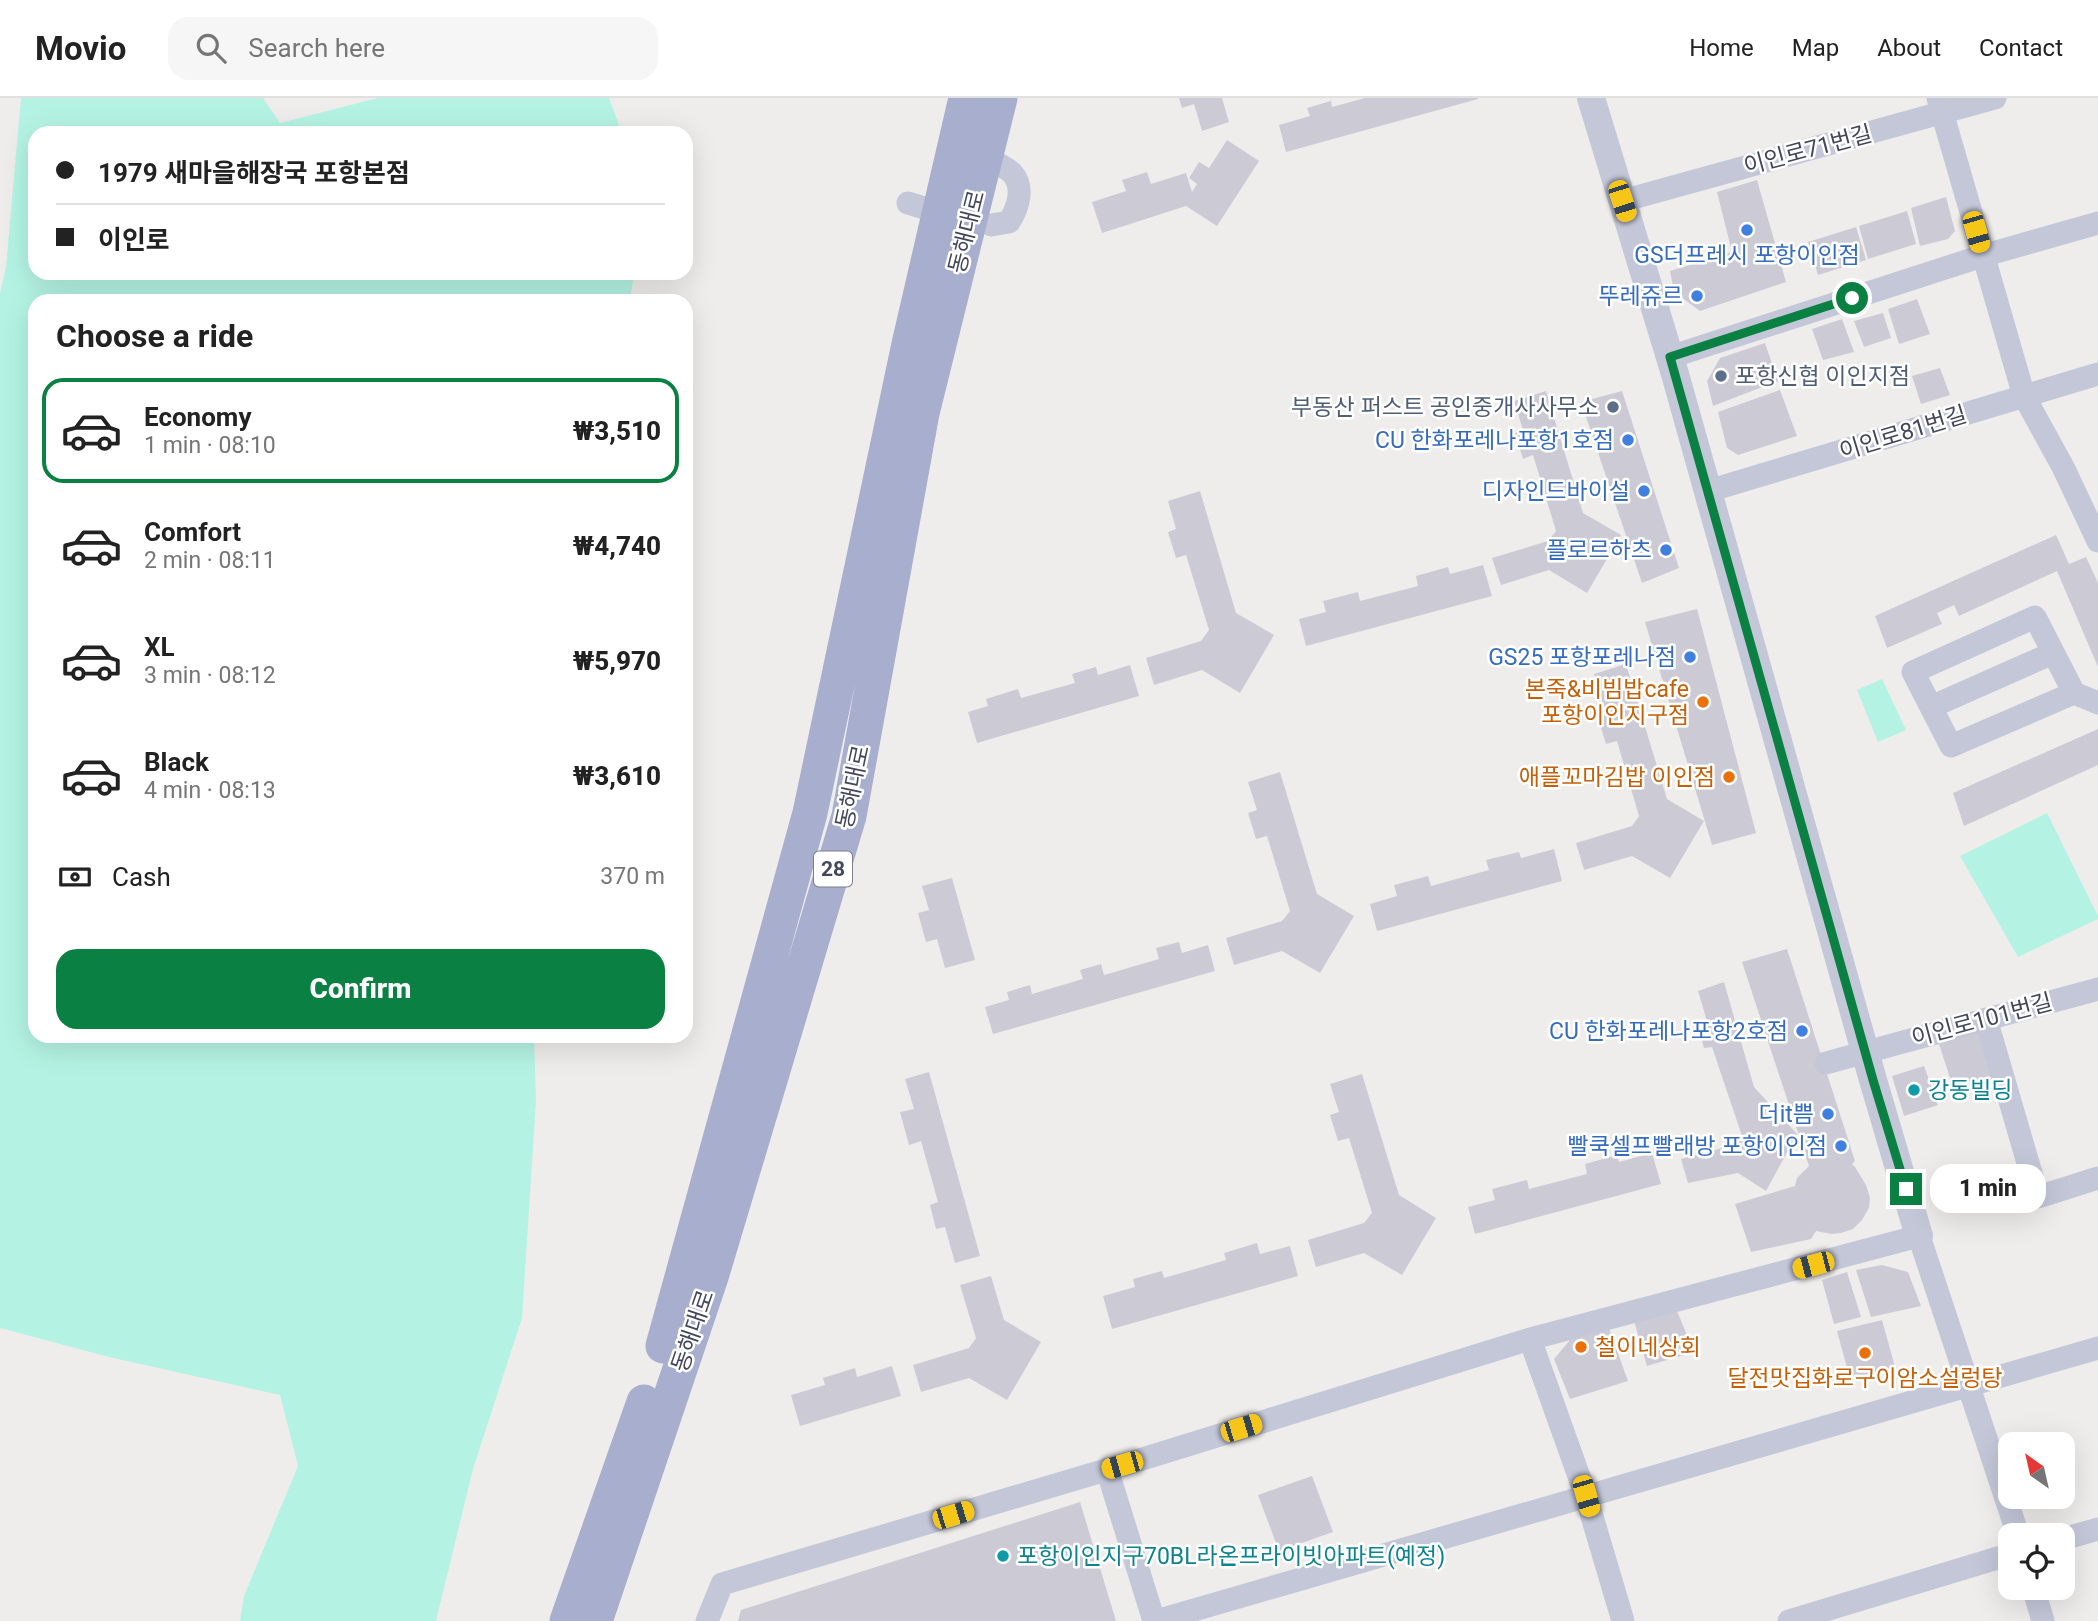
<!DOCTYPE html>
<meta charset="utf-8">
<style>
:root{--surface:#fff;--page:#f6f6f6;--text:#222;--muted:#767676;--line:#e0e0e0;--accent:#0b8043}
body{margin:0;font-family:Roboto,"Noto Sans KR",sans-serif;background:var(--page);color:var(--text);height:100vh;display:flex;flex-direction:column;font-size:26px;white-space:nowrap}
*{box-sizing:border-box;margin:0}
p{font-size:23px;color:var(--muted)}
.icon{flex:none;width:38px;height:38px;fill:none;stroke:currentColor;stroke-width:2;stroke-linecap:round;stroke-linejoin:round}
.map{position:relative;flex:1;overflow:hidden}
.sheet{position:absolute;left:28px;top:196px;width:665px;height:749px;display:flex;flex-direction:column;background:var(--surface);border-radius:21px;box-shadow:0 7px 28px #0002}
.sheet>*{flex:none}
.guide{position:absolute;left:28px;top:28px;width:665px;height:154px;border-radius:21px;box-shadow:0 7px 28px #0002;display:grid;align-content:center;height:154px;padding:0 28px;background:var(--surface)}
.needle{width:46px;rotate:326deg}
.controls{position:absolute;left:1998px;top:1334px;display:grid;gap:14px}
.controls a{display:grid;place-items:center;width:77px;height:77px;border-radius:14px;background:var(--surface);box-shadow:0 7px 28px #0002;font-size:35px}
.end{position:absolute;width:32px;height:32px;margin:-16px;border:9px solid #0b8043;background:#fff;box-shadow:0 0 0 4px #fff}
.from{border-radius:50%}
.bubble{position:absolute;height:49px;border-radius:21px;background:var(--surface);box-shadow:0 7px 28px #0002;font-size:23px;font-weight:800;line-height:49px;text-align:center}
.car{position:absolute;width:21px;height:42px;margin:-21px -10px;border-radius:9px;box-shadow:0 0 5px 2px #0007;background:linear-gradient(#f5c518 24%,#345 0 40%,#f5c518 0 76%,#345 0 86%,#f5c518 0)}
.guide b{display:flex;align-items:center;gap:24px;height:66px;font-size:26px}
.guide b+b{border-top:2px solid var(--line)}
.guide i{width:18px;height:18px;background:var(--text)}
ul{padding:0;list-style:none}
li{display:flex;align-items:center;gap:21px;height:105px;margin:0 14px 10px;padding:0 14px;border:4px solid transparent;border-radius:21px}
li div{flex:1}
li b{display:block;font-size:26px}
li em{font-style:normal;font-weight:800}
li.on{border-color:var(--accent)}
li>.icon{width:63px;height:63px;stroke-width:1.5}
h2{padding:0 28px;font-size:32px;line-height:84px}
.pay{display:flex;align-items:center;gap:18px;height:77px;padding:0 28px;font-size:26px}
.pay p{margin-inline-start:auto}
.primary-button{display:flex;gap:14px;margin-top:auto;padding:14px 28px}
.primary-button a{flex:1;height:80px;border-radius:21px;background:var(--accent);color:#fff;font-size:28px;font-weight:800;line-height:80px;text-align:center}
header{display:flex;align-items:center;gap:42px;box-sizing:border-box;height:98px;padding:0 35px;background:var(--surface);border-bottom:2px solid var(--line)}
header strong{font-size:33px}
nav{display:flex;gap:38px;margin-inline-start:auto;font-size:24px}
.search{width:490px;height:63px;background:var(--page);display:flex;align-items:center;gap:18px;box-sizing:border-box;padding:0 24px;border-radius:21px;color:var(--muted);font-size:26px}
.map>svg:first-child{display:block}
</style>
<header>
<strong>Movio</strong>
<div class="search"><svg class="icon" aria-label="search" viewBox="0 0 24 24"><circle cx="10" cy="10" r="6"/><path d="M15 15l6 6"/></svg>Search here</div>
<nav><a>Home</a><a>Map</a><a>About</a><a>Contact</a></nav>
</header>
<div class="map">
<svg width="2098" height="1523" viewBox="0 0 2098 1523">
<rect width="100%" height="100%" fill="#efedeb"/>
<path fill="#b4f3e3" d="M21,0H263L280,25L378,0H609L622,35H35V175H634L630,203H35V938H534L536,1003L522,1220L473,1371L436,1523H240L244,1498L298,1368L280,1297L109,1259L0,1230V195L6,169Z
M1882,581L1906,632L1878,644L1857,592Z
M2047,715L2098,818V821L2018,859L1960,758Z"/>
<path fill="#cccbd5" d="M1179,0H1222L1229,24L1202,33L1194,6L1182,10Z
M1365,0H1478V1L1286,54L1279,27L1310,18L1307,10L1331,3L1332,9Z
M1227,42L1259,63L1217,128L1186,108L1102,135L1092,104L1126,93L1122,82L1147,74L1151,86L1186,75L1192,94L1197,86L1189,80L1199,64L1209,70Z
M1757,82L1786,184L1700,213L1674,194L1670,173L1732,154L1717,94Z
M1946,99L1955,133L1948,141L1920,148L1911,110Z
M1907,113L1916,146L1868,161L1859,128Z
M1856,129L1866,162L1818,177L1808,144Z
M1917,201L1930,236L1899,246L1888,211Z
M1883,215L1891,240L1864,249L1854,223Z
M1842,221L1854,254L1823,262L1812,231Z
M1765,245L1778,283L1713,308L1707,283L1720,260Z
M1940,270L1950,297L1921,306L1912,278Z
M1780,292L1797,338L1738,357L1727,350L1718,314Z
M1546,293L1583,415L1621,437L1587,495L1549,472L1501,487L1492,460L1548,443L1556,433L1533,357L1523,361L1515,335L1523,332L1514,303Z
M1622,293L1679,470L1642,485L1581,304Z
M1200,393L1236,515L1274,537L1240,595L1202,572L1154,587L1146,560L1201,543L1209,532L1186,457L1176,460L1168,434L1176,431L1168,403Z
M2056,437L2069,466L2086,459L2098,485V569L2057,473L1959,518L1954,507L1937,515L1942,526L1887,550L1875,518Z
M1483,467L1492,498L1306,548L1299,521L1326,514L1323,503L1358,494L1360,503L1418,488L1416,478L1448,469L1450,476Z
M1697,511L1756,735L1712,747L1645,524Z
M1626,566L1667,701L1704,723L1670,780L1632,758L1584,772L1576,745L1632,728L1639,718L1617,643L1606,646L1598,620L1606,617L1594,576Z
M1130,567L1139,598L977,645L968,614L988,608L986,601L1018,591L1021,600L1075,585L1072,576L1096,569L1098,577Z
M2098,631V667L1964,728L1953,695Z
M1280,674L1317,796L1354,818L1320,875L1282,853L1234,867L1226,840L1282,823L1290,813L1267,738L1256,741L1248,715L1257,712L1248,684Z
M1554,751L1562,783L1377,833L1370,806L1397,798L1394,787L1428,778L1431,788L1489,772L1486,762L1519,754L1521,760Z
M952,780L975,862L945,870L937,841L926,844L918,815L929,812L922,788Z
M1179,844L1182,855L1208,847L1215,873L993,936L985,909L1009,902L1007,894L1030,887L1032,896L1083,881L1080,872L1101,866L1104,877L1159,861L1156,850Z
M1787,851L1855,1063L1852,1066L1855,1069L1866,1087L1870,1100L1869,1110L1862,1122L1853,1131L1841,1135L1832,1136L1816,1133L1811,1141L1751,1154L1735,1106L1795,1088L1797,1080L1809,1068L1742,864Z
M1724,884L1754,989L1797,1036L1766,1093L1738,1075L1688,1085L1681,1061L1738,1046L1742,1038L1712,949L1704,950L1697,925L1707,923L1698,893Z
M1982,931L1997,978L1952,986L1938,943Z
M1924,968L1938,1007L1904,1018L1892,978Z
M929,974L980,1158L955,1165L945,1129L936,1131L930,1107L938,1104L921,1043L909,1047L900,1014L914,1011L905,981Z
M1362,976L1399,1097L1436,1120L1402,1177L1364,1155L1316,1169L1308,1142L1364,1125L1372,1115L1349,1040L1338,1043L1330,1017L1339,1014L1330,986Z
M1652,1055L1661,1086L1475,1136L1468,1109L1495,1102L1492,1091L1527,1082L1529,1091L1587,1076L1585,1066L1617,1057L1619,1064Z
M1257,1145L1260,1156L1290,1148L1298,1178L1112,1231L1103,1198L1135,1189L1133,1181L1162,1173L1164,1180L1226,1162L1224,1155Z
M1882,1167L1908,1174L1921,1208L1871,1219L1856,1172Z
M1847,1174L1861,1219L1834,1226L1822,1182Z
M991,1178L1004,1222L1041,1244L1007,1302L969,1280L921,1294L913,1267L969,1250L976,1240L960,1187Z
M1677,1213L1694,1254L1647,1268L1634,1223Z
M1882,1222L1895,1269L1850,1281L1837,1233Z
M1609,1230L1628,1283L1570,1301L1554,1261L1570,1242Z
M892,1268L901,1298L800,1328L791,1297L825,1287L823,1280L855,1270L857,1279Z
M1312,1378L1333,1434L1279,1453L1258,1397Z
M1080,1404L1116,1523H738L741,1512Z"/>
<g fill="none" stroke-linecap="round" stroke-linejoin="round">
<path stroke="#c3c7d8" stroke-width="23" d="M1938,0L2024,298L2063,369L2098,443
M986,60C994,64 1006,69 1012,75C1025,89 1018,110 1009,124L991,127
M1622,103L1995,0
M908,105L921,109
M1670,259L1982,158L2098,125
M1708,393L2098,276
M2074,595L1951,648L1913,574L2035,519L2074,595L2098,605
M1931,609L2053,555
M1986,921L2038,1099L2098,1080
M1826,965L2098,891
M1530,1241L1586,1398L1623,1523
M1107,1371L1154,1523
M2063,1441L2098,1431
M2033,1489L2043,1523
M707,1523L722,1486L1136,1363L1530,1241L1919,1138L2018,1437
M1156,1523L2098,1250
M1789,1523L2011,1456"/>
<path stroke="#c3c7d8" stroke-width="28" d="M1591,0L1675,276L1873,982L1919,1138"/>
<path stroke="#a8aece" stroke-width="35" d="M663,1248L810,715L909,246L966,0
M567,1523L644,1304
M595,1523L711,1179L849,718L922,315L1000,0"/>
</g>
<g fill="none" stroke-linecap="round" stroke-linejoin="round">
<path stroke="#0b8043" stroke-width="9" d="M1852,200L1670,259L1873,982L1906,1091"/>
</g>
<g fill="#3f7fe0" stroke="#fff" stroke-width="2.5">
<circle cx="1747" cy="132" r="7"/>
<circle cx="1697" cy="198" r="7"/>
<circle cx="1628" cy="342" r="7"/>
<circle cx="1644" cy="393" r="7"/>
<circle cx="1666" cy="452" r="7"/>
<circle cx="1690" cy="559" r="7"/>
<circle cx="1802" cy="933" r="7"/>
<circle cx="1828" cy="1016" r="7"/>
<circle cx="1841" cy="1048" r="7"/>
</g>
<g fill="#5c6f8a" stroke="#fff" stroke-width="2.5">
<circle cx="1721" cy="278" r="7"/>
<circle cx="1613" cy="309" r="7"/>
</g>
<g fill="#e8710a" stroke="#fff" stroke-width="2.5">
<circle cx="1703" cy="604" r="7"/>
<circle cx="1729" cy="679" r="7"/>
<circle cx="1581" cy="1249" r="7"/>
<circle cx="1865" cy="1255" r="7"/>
</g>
<g fill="#0f9aa8" stroke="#fff" stroke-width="2.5">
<circle cx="1914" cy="992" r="7"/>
<circle cx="1003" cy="1458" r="7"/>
</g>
<g text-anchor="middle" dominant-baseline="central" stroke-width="5" stroke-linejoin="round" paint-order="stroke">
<rect fill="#fff" stroke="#7b7e8c" stroke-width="2" x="814" y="753.5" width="38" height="35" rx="5"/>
<g font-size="21" font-weight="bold" fill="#43475b">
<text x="833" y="771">28</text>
</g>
<g font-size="23" fill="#43475b" stroke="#fff">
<text transform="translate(1808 52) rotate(-15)">이인로71번길</text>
<text transform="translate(967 134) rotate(-76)">동해대로</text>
<text transform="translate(1903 335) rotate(-17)">이인로81번길</text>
<text transform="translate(853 689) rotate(-78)">동해대로</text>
<text transform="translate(1982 922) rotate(-15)">이인로101번길</text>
<text transform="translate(693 1233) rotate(-71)">동해대로</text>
</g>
<g font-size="23" fill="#366cbe" stroke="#fff" text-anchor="end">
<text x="1747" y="157" text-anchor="middle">GS더프레시 포항이인점</text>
<text x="1683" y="198">뚜레쥬르</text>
<text x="1614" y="342">CU 한화포레나포항1호점</text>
<text x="1630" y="393">디자인드바이설</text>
<text x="1652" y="452">플로르하츠</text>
<text x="1676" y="559">GS25 포항포레나점</text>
<text x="1788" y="933">CU 한화포레나포항2호점</text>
<text x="1814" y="1016">더it쁨</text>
<text x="1827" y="1048">빨쿡셀프빨래방 포항이인점</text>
</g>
<g font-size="23" fill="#4e5e75" stroke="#fff" text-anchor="start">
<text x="1735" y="278">포항신협 이인지점</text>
<text x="1599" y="309" text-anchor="end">부동산 퍼스트 공인중개사사무소</text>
</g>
<g font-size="23" fill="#c56008" stroke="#fff" text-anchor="end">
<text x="1689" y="591">본죽&amp;비빔밥cafe<tspan x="1689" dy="26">포항이인지구점</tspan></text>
<text x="1715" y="679">애플꼬마김밥 이인점</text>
<text x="1595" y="1249" text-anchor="start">철이네상회</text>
<text x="1865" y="1280" text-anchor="middle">달전맛집화로구이암소설렁탕</text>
</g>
<g font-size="23" fill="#0d838f" stroke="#fff" text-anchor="start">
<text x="1928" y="992">강동빌딩</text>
<text x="1017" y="1458">포항이인지구70BL라온프라이빗아파트(예정)</text>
</g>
</g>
</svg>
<div class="controls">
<a><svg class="needle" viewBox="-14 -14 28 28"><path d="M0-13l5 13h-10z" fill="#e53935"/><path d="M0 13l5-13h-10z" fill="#767676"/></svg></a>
<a><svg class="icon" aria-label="locate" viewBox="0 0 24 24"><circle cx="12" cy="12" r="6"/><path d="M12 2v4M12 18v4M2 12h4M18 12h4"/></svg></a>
</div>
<i class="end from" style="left:1852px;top:200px"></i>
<i class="end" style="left:1906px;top:1091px"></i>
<div class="bubble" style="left:1930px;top:1066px;width:116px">1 min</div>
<i class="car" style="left:1622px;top:103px;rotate:162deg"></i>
<i class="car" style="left:1976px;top:134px;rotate:164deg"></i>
<i class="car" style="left:1813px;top:1167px;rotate:255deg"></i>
<i class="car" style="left:1241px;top:1330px;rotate:73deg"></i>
<i class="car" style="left:1122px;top:1367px;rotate:254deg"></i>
<i class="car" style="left:1586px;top:1398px;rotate:164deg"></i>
<i class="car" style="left:953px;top:1417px;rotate:73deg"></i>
<div class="guide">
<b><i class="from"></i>1979 새마을해장국 포항본점</b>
<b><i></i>이인로</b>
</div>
<section class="sheet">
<h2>Choose a ride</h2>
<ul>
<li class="on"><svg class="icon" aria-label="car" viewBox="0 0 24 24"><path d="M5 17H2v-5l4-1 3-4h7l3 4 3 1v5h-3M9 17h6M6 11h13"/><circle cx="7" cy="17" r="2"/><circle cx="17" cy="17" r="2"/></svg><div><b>Economy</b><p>1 min · 08:10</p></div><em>₩3,510</em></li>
<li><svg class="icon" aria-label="car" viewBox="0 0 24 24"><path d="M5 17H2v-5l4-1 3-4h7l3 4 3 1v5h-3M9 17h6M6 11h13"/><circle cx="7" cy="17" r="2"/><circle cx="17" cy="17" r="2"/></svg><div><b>Comfort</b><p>2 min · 08:11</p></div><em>₩4,740</em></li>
<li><svg class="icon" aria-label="car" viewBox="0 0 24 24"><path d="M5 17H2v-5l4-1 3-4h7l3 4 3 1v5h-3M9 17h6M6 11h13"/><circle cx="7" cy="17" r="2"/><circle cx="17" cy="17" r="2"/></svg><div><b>XL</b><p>3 min · 08:12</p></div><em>₩5,970</em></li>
<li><svg class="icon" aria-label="car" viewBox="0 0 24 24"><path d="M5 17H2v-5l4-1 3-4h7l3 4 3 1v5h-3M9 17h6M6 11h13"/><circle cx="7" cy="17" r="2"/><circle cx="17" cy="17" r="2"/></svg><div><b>Black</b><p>4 min · 08:13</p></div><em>₩3,610</em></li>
</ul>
<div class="pay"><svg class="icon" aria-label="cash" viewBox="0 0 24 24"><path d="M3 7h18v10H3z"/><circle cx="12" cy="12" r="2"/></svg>Cash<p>370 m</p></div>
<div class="primary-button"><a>Confirm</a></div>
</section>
</div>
